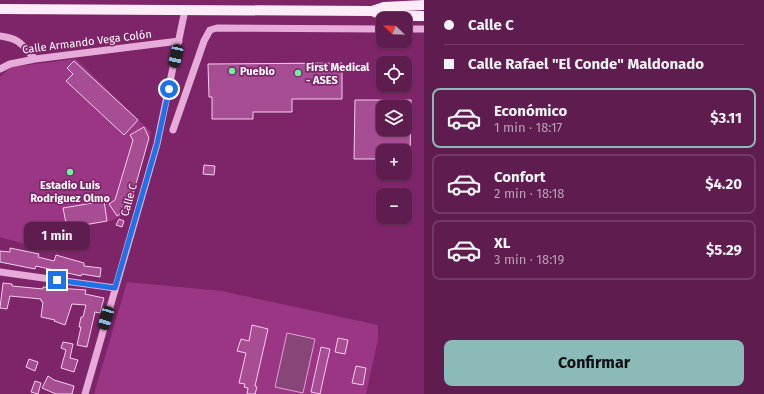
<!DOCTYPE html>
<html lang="es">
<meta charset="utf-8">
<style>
:root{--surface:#5e1c4f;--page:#642556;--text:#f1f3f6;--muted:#b9a1b7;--line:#733a66;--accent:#8bbbb9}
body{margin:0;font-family:"Fira Sans",sans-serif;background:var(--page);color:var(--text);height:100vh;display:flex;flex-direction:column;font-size:15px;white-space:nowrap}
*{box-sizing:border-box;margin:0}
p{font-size:13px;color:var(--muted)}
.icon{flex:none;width:22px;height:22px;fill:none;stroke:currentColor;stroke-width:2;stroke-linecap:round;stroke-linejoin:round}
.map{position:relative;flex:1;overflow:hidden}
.sheet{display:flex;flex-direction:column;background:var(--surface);width:340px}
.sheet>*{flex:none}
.guide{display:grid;align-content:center;height:88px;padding:0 20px;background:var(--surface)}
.needle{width:26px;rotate:293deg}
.fabs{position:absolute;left:376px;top:12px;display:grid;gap:8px}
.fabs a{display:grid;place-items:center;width:36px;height:36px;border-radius:8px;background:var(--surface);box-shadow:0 1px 3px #0004,0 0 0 1px var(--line);font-size:20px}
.end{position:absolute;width:18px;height:18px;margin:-9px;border:5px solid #1a73e8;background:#fff;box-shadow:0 0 0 2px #fff}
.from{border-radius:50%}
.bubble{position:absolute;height:28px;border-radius:8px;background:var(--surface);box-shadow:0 1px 3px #0004,0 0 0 1px var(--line);font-size:13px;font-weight:700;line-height:28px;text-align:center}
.car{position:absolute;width:12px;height:24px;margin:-12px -6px;border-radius:5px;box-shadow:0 0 3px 1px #0007;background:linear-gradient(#222 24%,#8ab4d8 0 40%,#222 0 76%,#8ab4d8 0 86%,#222 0)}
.guide b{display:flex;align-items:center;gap:14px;height:38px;font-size:15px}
.guide b+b{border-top:1px solid var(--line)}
.guide i{width:10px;height:10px;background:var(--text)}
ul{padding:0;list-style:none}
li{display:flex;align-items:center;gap:12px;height:60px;margin:0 8px 6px;padding:0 12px;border:2px solid var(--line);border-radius:8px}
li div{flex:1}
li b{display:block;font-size:15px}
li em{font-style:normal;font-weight:700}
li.current{border-color:var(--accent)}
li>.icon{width:36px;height:36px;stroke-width:1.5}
.primary-button{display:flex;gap:8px;margin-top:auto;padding:8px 20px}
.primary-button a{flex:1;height:46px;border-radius:8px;background:var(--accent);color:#111;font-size:16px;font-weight:700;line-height:46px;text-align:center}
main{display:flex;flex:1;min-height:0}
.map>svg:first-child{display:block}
</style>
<main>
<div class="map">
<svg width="424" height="394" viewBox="0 0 424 394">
<rect width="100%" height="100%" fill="#7e2569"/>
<path fill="#9a3683" d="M76,59L151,132L127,213L111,221L62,227L28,245L0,237V77L11,67Z
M127,282L222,291L378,325V339L366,394H94Z"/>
<path fill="#874677" stroke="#e69fd7" d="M287,333L315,339L303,393L275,387Z"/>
<path fill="#a74d93" stroke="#f5ceec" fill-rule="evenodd" d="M74,61L138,120L124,135L66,81L73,74L67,68Z
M342,63V99H292V112H253V119H212V97H209L208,64Z
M355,100H411L410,159H405V151H383V159H354ZM383,107H405V129H383Z
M144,127L149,138L130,205L127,209L117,216L109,204L115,200L133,140L130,135Z
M204,165L215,166L214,175L203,174Z
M104,201L107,221L67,228L63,208Z
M119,219L124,221L122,227L116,225Z
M10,248L39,254L38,257L54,261L56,255L84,263V266L101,268L100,277L82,274L81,276L36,266L35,269L0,262V251L10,252Z
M3,283L12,284V286L43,289V287L86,290L85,294L104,298L100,313L95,312L87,347L77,345L81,327H79L81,317H83L86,305L72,304L65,325L54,321L55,320L41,317L43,302L41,301V299L10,296L7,309L0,308Z
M252,325L268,329L255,386L257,387L255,394H247L248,388L244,387L245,384L239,383L246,353L237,351L241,339L249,341Z
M338,338L348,340L345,354L335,352Z
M63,342L73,344L70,358L78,360L74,372L61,368L66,350L61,348Z
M321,347L330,349L320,394L311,392Z
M29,359L38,362L35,371L26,367Z
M356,366L366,368L363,385L352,383Z
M48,376L54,380L74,386L72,394H56L42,388Z
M35,381L41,383L38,394L31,392Z"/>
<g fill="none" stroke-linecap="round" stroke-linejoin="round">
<path stroke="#e6abd9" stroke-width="7" d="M405,29H424
M0,36C21,39 21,44 35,59
M0,69L10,64L35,59L179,41
M173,130L204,41L210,30L217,28L383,29
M0,272L115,288
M85,394L157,144L185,10"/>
<path stroke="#fdebf8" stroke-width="10" d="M0,9L372,11L384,7L424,5
M372,11L384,16H424"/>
</g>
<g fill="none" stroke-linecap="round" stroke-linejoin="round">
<path stroke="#1a73e8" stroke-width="5" d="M57,280L115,288L157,144L169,89"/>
</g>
<g fill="#6fefa0" stroke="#7e2569" stroke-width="1.5">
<circle cx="232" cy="71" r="4"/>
<circle cx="298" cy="73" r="4"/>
<circle cx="70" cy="172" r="4"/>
</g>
<g text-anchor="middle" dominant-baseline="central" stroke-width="3.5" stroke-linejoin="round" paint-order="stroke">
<g font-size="11" fill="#fff" stroke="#7e2569">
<text transform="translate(87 42) rotate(-7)">Calle Armando Vega Colón</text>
<text transform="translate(129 200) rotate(-74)">Calle C</text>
</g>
<g font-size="11" font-weight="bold" fill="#fff" stroke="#7e2569" text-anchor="start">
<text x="306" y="67">First Medical<tspan x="306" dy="13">- ASES</tspan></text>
<text x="240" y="71">Pueblo</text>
<text x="70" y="185" text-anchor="middle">Estadio Luis<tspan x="70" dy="13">Rodriguez Olmo</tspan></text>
</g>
</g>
</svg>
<div class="fabs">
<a><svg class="needle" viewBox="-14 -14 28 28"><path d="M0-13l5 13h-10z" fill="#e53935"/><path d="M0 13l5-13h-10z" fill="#b9a1b7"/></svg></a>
<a><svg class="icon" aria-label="locate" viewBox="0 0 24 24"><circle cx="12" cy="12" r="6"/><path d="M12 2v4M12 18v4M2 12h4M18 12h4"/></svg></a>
<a><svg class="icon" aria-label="layers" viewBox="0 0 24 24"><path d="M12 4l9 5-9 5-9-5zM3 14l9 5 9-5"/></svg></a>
<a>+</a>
<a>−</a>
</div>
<i class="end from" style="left:169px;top:89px"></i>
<i class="end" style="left:57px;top:280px"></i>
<div class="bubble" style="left:24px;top:222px;width:66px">1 min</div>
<i class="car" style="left:176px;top:56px;rotate:192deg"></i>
<i class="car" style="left:106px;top:318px;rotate:196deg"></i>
</div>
<section class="sheet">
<div class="guide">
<b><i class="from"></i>Calle C</b>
<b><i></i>Calle Rafael &quot;El Conde&quot; Maldonado</b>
</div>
<ul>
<li class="current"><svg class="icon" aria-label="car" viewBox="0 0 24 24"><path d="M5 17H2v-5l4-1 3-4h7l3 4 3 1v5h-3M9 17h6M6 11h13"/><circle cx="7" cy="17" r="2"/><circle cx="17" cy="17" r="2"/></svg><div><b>Económico</b><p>1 min · 18:17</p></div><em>$3.11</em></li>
<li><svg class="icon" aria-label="car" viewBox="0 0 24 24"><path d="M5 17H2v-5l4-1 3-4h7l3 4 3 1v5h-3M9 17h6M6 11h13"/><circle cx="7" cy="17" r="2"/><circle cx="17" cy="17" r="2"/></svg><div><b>Confort</b><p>2 min · 18:18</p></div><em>$4.20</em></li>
<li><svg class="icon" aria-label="car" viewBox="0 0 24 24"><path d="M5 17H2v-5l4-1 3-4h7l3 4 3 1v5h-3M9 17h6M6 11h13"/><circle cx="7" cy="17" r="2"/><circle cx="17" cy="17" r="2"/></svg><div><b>XL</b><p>3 min · 18:19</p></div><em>$5.29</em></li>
</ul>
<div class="primary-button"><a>Confirmar</a></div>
</section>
</main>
